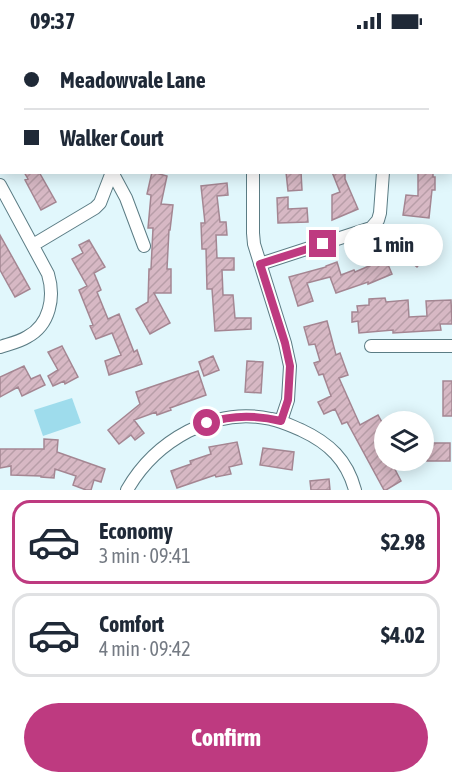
<!DOCTYPE html>
<meta charset="utf-8">
<style>
:root{--surface:#fff;--page:#f6f6f7;--text:#1f2937;--muted:#747a83;--line:#e0e1e3;--accent:#be3a80}
body{margin:0;font-family:"Asap Condensed",sans-serif;background:var(--page);color:var(--text);height:100vh;display:flex;flex-direction:column;font-size:22px;white-space:nowrap}
*{box-sizing:border-box;margin:0}
p{font-size:20px;color:var(--muted)}
.icon{flex:none;width:33px;height:33px;fill:none;stroke:currentColor;stroke-width:2;stroke-linecap:round;stroke-linejoin:round}
.map{position:relative;height:448px;overflow:hidden}
.sheet{display:flex;flex-direction:column;background:var(--surface);flex:1}
.sheet>*{flex:none}
.hud{position:absolute;left:0px;top:0px;width:453px;height:132px;box-shadow:0 3px 15px #0003;display:grid;align-content:center;height:132px;padding:0 24px;background:var(--surface)}
.fabs{position:absolute;left:374px;top:369px;display:grid;gap:12px}
.fabs a{display:grid;place-items:center;width:60px;height:60px;border-radius:50%;background:var(--surface);box-shadow:0 3px 15px #0003;font-size:30px}
.end{position:absolute;width:27px;height:27px;margin:-14px;border:8px solid #be3a80;background:#fff;box-shadow:0 0 0 3px #fff}
.from{border-radius:50%}
.bubble{position:absolute;height:42px;border-radius:21px;background:var(--surface);box-shadow:0 3px 15px #0003;font-size:20px;font-weight:700;line-height:42px;text-align:center}
.hud b{display:flex;align-items:center;gap:21px;height:57px;font-size:22px}
.hud b+b{border-top:2px solid var(--line)}
.hud i{width:15px;height:15px;background:var(--text)}
ul{padding:10px 0 0;list-style:none}
li{display:flex;align-items:center;gap:18px;height:84px;margin:0 12px 9px;padding:0 12px;border:3px solid var(--line);border-radius:18px}
li div{flex:1}
li b{display:block;font-size:22px}
li em{font-style:normal;font-weight:700}
li.on{border-color:var(--accent)}
li>.icon{width:54px;height:54px;stroke-width:1.5}
.cta{display:flex;gap:12px;margin-top:auto;padding:12px 24px}
.cta a{flex:1;height:69px;border-radius:36px;background:var(--accent);color:#fff;font-size:24px;font-weight:700;line-height:69px;text-align:center}
.status{display:flex;justify-content:space-between;align-items:center;height:42px;padding:0 30px;background:var(--surface);direction:ltr}
.status svg{height:16px;fill:currentColor}
.map>svg:first-child{display:block}
</style>
<div class="status"><b>09:37</b><svg viewBox="0 0 49 12"><path d="M0 12V9h3v3zM5 12V6h3v6zM10 12V3h3v9zM15 12V0h3v12zM26 1h20v11H26zM47 4h2v5h-2z"/></svg></div>
<div class="map">
<svg width="452" height="448" viewBox="0 0 452 448">
<defs>
<pattern id="building-hatch" width="6" height="6" patternUnits="userSpaceOnUse" patternTransform="scale(1.5)"><rect width="6" height="6" fill="#d7b8c4"/><path d="M-1 1l2-2M0 6l6-6M5 7l2-2" fill="none" stroke="#b89ea8"/></pattern>
</defs>
<rect width="100%" height="100%" fill="#e1f7fc"/>
<path fill="#9edcec" d="M72,356L81,381L43,394L34,368Z"/>
<path fill="url(#building-hatch)" stroke="#a48692" stroke-width="1.5" d="M24,130H39L56,160L41,168L25,138L28,137Z
M152,130L167,134L161,162L173,163L170,188H169L167,227H171V251H154L170,281L150,292L136,267L148,260L149,227H151L153,186H148L151,153L147,152Z
M286,130H301L302,148L288,149Z
M332,130H345V137L358,167L332,178V153L340,150Z
M418,130H433V135H435V148H432L429,176L403,173L406,153L418,154Z
M227,141L228,153L217,154L220,180H226L227,193H216L217,216H234V228H222L223,253H233L235,276H251V287L215,289L212,247H207L206,207H202L201,181H205L201,144Z
M288,155V167L307,166L308,180L278,181L277,156Z
M419,189L435,203L417,225L387,201L398,190L410,201Z
M0,193L30,247L15,255L0,228Z
M89,198L105,225L94,231L101,248L97,250L108,277L119,272L134,310L137,308L142,322L109,333L105,319L121,313L112,291L96,297L90,284L93,283L79,248L87,244L72,217L83,211L79,203Z
M381,206L392,232L368,242V240L336,251L330,235L307,241L313,259L298,264L289,235L326,225V224L337,220L341,233L354,228L355,230L376,221L371,210Z
M385,256L386,260L408,258L409,275L427,274L426,259L451,258L452,282H440L441,288L393,291V288L359,291L358,279L352,280V270H358L357,264L369,263V257Z
M327,279L336,313L340,311L348,333L339,336L360,383L378,373L384,384V418H390L401,439L386,448H384L347,380L342,382L335,367L324,372L318,360L331,354L323,332L319,333L314,321L320,319L315,302L309,303L304,285Z
M62,304L78,335L65,342L64,339L53,344L48,334L58,328L48,310Z
M213,314L219,328L204,334L199,320Z
M247,319L263,320L261,351L245,350Z
M24,324L31,337L40,333L45,343L22,354L18,345L0,355V335Z
M198,329L206,353L170,366L171,368L157,373L156,370L134,378L144,391L135,398L131,393L119,402L108,388L140,362L136,350Z
M443,339H452V374H443Z
M44,397L58,398L57,410L105,427L101,440L94,438L91,448H86L73,443L76,434L55,427L54,436L41,435V434L11,433V424L0,426V407H44Z
M237,400L242,422L229,425L231,432L216,435L215,433L177,446L171,429L191,422L190,419L211,412L209,405Z
M428,401H450V419H427Z
M263,406L294,410L292,428L260,423Z
M329,437L330,448H311L310,439Z"/>
<g fill="none" stroke-linecap="round" stroke-linejoin="round">
<g stroke="#5b7c84" stroke-width="14">
<path id="minor" d="M414,0L420,2
M254,2V0
M112,130L126,156L144,204
M253,130V191L254,202L285,301L290,324L288,358L281,379
M0,143L48,232C55,255 50,283 27,295C19,300 9,302 0,305
M33,203L95,166L100,161L112,130
M260,222L371,186L378,178L380,171L383,130
M371,304H452
M127,448C155,399 214,364 271,377C282,379 291,384 301,388C329,401 347,418 355,448"/>
</g>
<use href="#minor" stroke="#fff" stroke-width="12"/>
</g>
<g fill="none" stroke-linecap="round" stroke-linejoin="round">
<path stroke="#be3a80" stroke-width="8" d="M207,381C231,373 256,373 281,379L288,358L290,324L285,301L260,222L323,202"/>
</g>
</svg>
<div class="fabs">
<a><svg class="icon" aria-label="layers" viewBox="0 0 24 24"><path d="M12 4l9 5-9 5-9-5zM3 14l9 5 9-5"/></svg></a>
</div>
<i class="end from" style="left:207px;top:381px"></i>
<i class="end" style="left:323px;top:202px"></i>
<div class="bubble" style="left:344px;top:182px;width:99px">1 min</div>
<div class="hud">
<b><i class="from"></i>Meadowvale Lane</b>
<b><i></i>Walker Court</b>
</div>
</div>
<section class="sheet">
<ul>
<li class="on"><svg class="icon" aria-label="car" viewBox="0 0 24 24"><path d="M5 17H2v-5l4-1 3-4h7l3 4 3 1v5h-3M9 17h6M6 11h13"/><circle cx="7" cy="17" r="2"/><circle cx="17" cy="17" r="2"/></svg><div><b>Economy</b><p>3 min · 09:41</p></div><em>$2.98</em></li>
<li><svg class="icon" aria-label="car" viewBox="0 0 24 24"><path d="M5 17H2v-5l4-1 3-4h7l3 4 3 1v5h-3M9 17h6M6 11h13"/><circle cx="7" cy="17" r="2"/><circle cx="17" cy="17" r="2"/></svg><div><b>Comfort</b><p>4 min · 09:42</p></div><em>$4.02</em></li>
</ul>
<div class="cta"><a>Confirm</a></div>
</section>
